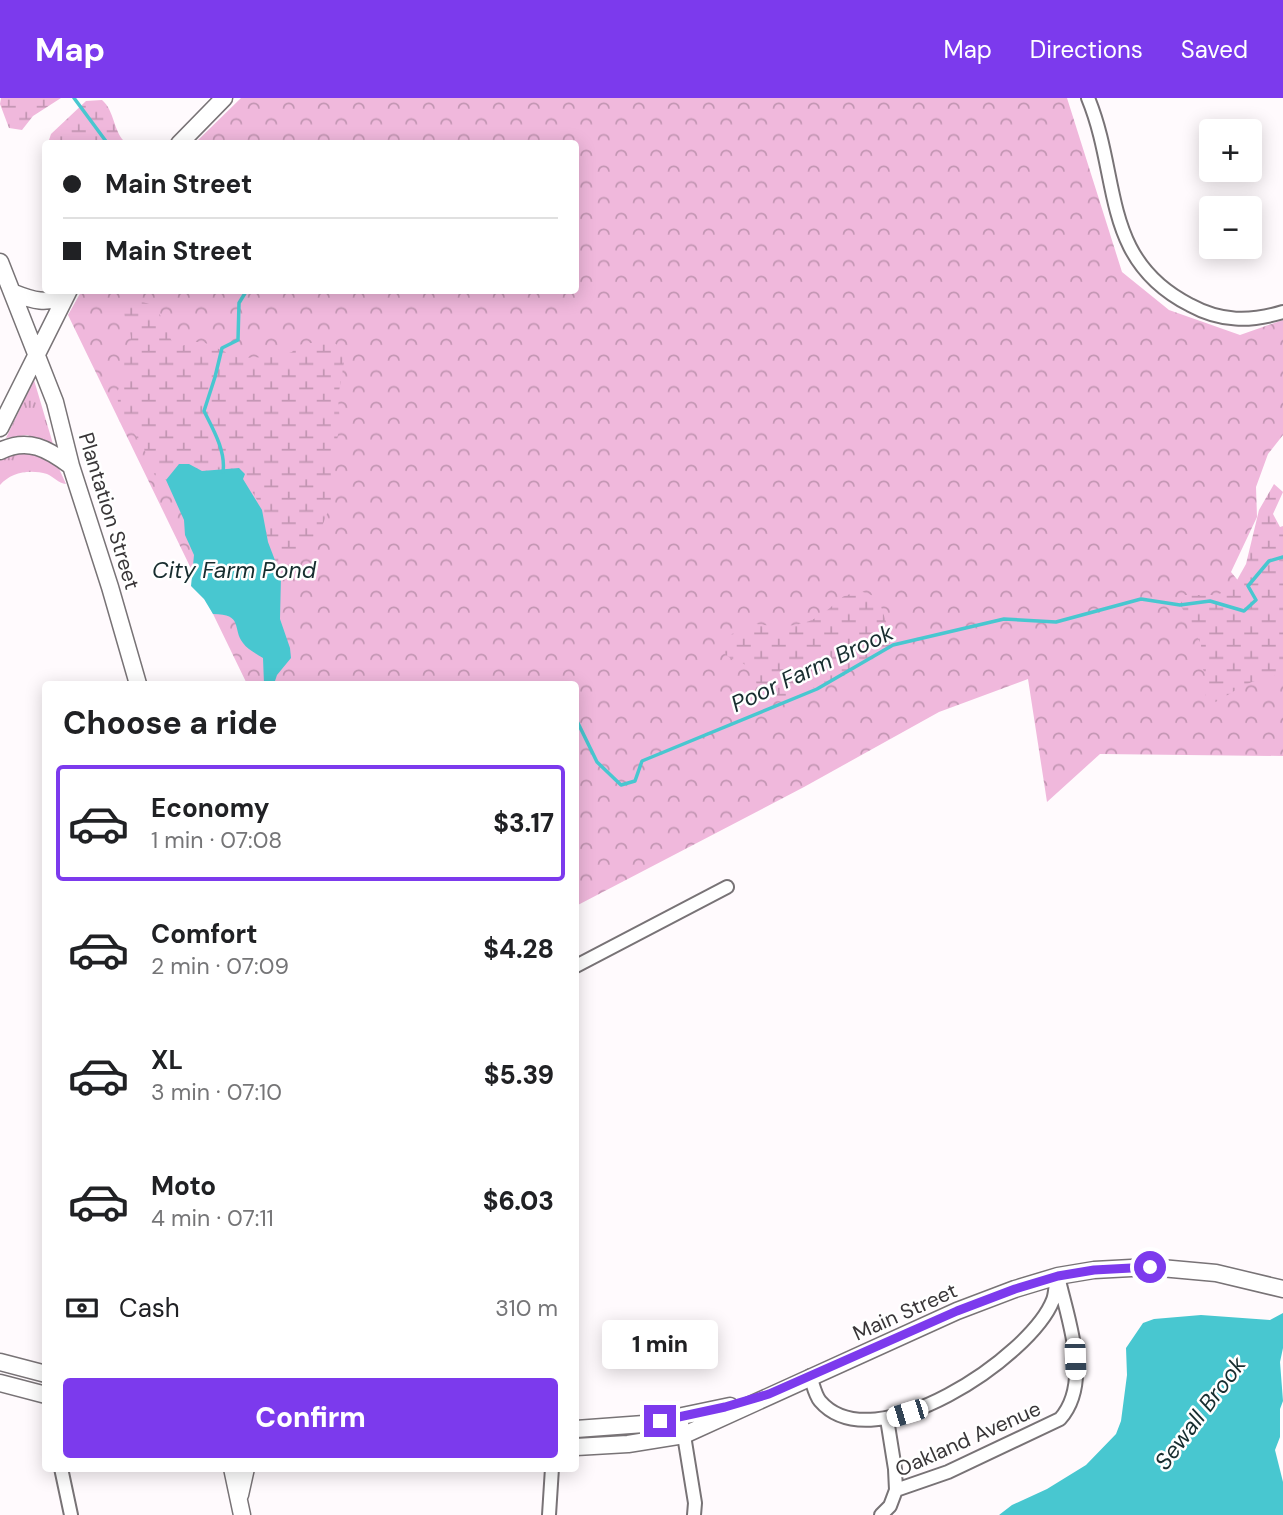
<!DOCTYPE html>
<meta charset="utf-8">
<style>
:root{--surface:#fff;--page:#f6f6f6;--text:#202124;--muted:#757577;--line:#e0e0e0;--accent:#7c3aed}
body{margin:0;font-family:"DM Sans",sans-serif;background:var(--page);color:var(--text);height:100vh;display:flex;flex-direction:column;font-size:26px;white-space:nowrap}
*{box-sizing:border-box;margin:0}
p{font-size:23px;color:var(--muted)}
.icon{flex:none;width:38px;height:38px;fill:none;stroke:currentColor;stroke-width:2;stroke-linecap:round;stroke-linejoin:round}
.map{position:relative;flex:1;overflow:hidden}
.drawer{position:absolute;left:42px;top:583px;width:537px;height:791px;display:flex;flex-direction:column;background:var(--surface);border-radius:7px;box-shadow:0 4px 18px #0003}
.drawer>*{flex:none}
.top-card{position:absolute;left:42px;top:42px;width:537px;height:154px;border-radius:7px;box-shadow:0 4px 18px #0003;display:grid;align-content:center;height:154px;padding:0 21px;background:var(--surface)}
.fabs{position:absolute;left:1199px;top:21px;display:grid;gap:14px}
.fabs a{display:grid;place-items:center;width:63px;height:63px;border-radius:7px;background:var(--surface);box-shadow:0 4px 18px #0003;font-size:35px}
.end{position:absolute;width:32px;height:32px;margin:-16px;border:9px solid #7c3aed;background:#fff;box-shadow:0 0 0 4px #fff}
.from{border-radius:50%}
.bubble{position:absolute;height:49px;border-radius:7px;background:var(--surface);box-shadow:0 4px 18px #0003;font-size:23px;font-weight:800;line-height:49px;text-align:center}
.car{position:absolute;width:21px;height:42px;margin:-21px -10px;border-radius:9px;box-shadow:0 0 5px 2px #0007;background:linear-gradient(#fff 24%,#345 0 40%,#fff 0 76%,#345 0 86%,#fff 0)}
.top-card b{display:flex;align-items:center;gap:24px;height:66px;font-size:26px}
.top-card b+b{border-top:2px solid var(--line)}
.top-card i{width:18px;height:18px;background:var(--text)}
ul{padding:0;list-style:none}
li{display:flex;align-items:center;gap:21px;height:116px;margin:0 14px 10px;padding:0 7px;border:4px solid transparent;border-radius:7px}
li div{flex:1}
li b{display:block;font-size:26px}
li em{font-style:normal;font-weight:800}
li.selected{border-color:var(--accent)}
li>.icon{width:63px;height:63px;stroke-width:1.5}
h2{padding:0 21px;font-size:32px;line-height:84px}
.pay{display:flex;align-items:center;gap:18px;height:77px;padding:0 21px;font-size:26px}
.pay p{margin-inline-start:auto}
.button{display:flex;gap:14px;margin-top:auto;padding:14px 21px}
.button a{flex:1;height:80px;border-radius:7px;background:var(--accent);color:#fff;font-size:28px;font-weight:800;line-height:80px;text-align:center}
header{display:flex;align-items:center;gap:42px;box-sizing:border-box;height:98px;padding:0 35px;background:var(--accent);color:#fff}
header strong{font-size:33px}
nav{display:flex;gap:38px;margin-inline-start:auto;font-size:24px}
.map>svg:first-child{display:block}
</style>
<header>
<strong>Map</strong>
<nav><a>Map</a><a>Directions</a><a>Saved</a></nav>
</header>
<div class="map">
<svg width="1283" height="1417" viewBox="0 0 1283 1417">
<defs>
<pattern id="grass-tufts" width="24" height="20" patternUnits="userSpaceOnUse" patternTransform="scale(1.75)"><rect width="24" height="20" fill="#f0b8dc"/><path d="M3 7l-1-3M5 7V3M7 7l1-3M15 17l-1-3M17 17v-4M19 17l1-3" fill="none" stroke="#c396b3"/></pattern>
<pattern id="forest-crowns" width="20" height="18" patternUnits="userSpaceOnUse" patternTransform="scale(1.75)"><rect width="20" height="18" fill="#f0b8dc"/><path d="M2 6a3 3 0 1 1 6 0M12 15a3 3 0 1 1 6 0" fill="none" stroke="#c396b3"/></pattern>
<pattern id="wetland-marsh" width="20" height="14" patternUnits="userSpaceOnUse" patternTransform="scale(1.75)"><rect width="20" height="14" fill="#f0b8dc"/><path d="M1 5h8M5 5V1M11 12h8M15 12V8" fill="none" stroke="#c396b3"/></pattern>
</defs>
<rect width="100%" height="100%" fill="#fffafd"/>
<path fill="url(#grass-tufts)" d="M34,282L53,346L27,337L6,340Z
M25,351L56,364L66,386C58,385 54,379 47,376C30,371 11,374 0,387V361Z"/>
<path fill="url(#forest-crowns)" d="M241,0H1067L1122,174L1169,212L1240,237L1283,222V337L1268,356L1256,389L1257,419L1231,474L1250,497L1283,560V658L1100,656L1047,704L1028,581L939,614L804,689L576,808V586H247L68,217L82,192H576V46L195,45Z"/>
<path fill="url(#wetland-marsh)" d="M1,0H61L33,18L22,32L9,30L0,6Z
M102,2C115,13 113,34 126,45H53L49,42L51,36L86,3Z
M129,205C133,205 141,204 146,205C164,209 165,238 177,250L192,244H203L239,260L277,259L292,254L298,247L330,242L346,253L338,299L340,326L334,357V398L319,436L281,478L268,444L262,412L254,396L247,390L239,370L202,373L189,366H180L166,382L155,378L143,348L119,314L117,294L125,278L122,262C141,233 124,236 124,210Z
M1274,386L1283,394L1273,416L1280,429L1283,428V576C1270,579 1256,581 1245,587C1230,594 1220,604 1205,608L1207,580L1202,569L1201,546L1180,506L1185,497H1216L1232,491L1246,466L1259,412Z
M863,494L874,498L880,505L886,524L884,537L893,554L817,588L786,605C776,602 763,599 757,588C755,582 758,578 753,572C742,562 728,564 721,550L723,542L749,525C777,529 801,532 825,514C843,500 838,497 863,494Z"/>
<path fill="#48c7d0" d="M179,366H189L202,373L239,370L245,376L243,381L262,412L268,444L281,478L280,521L290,550L291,560L277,577L274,586H264L263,560C257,556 247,551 243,545C232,531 244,516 213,516L204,501L191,488L194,457L185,437L184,422L166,382Z
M1283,1215V1250L1280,1264L1283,1303L1280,1311V1339L1275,1352L1283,1384V1417H999L1012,1407L1047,1391L1086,1367L1116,1336L1121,1323L1127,1277L1126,1250L1143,1225L1154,1221L1201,1217L1270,1222Z"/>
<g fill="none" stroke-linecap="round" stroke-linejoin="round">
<path stroke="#48c7d0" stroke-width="3.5" d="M74,0L108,46
M223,374C226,353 213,331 204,313L215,279L222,250L238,242L239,205L247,192
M576,621L597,664L621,687L635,683L642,663L817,591L893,547L1004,521L1056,524L1141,501L1180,507L1210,503L1244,513L1256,502L1248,488L1269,463L1283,459"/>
<g stroke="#787376" stroke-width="16">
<path id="minor" d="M1088,0C1121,80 1100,161 1190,207C1221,224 1250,224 1283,214
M576,868L727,789
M810,1278C813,1286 815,1297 820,1303C873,1365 1031,1259 1053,1202C1055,1197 1055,1191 1056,1186
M681,1319L695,1405L694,1417
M887,1321L895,1371L896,1392
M61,1370L71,1417
M549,1417L552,1370
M881,1417L890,1408L896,1392L948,1374L1060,1321C1093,1284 1067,1220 1058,1178"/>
</g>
<g stroke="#787376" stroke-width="19">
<path id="secondary" d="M179,46L224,0
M0,164L55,304L71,368L110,489L138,586
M14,195C34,203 46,206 65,198
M0,330L69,192
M0,353C28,339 48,351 71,368
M0,1264L46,1276
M0,1285L46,1297
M576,1331L644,1326L730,1308
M576,1349L628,1346L684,1337L957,1213L1015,1191L1058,1178L1094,1172L1150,1169L1216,1175L1283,1191
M232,1370L242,1417
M240,1397L246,1370"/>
</g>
<use href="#minor" stroke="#fff" stroke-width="12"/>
<use href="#secondary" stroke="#fff" stroke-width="16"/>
</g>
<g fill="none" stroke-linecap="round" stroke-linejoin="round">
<path stroke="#7c3aed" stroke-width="9" d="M660,1323L725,1309L769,1296L957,1213L1015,1191L1058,1178L1094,1172L1150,1169"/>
</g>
<g text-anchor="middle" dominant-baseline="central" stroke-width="5" stroke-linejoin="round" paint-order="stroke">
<g font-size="21" fill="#393638" stroke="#fff">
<text transform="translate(109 413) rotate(73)">Plantation Street</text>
<text transform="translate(905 1214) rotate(-24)">Main Street</text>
<text transform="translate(968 1341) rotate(-24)">Oakland Avenue</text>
</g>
<g font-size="23" font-style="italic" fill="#172d2f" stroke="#fff">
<text x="234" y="472">City Farm Pond</text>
<text transform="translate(812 570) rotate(-25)">Poor Farm Brook</text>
<text transform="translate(1200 1315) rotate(-53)">Sewall Brook</text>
</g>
</g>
</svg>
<div class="fabs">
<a>+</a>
<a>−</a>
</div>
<i class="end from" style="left:1150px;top:1169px"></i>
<i class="end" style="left:660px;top:1323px"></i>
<div class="bubble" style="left:602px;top:1222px;width:116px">1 min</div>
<i class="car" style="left:1075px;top:1261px;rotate:178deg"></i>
<i class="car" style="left:907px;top:1315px;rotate:253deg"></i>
<div class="top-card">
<b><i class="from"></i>Main Street</b>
<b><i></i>Main Street</b>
</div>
<section class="drawer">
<h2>Choose a ride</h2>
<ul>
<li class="selected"><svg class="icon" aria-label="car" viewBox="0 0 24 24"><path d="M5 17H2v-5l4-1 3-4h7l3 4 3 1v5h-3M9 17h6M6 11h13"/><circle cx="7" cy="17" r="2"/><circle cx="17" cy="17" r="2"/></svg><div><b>Economy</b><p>1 min · 07:08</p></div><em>$3.17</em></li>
<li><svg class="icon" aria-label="car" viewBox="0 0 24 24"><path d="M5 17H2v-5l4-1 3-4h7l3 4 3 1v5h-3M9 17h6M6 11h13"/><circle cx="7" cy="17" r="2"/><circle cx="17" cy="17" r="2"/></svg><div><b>Comfort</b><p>2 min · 07:09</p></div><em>$4.28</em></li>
<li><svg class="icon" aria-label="car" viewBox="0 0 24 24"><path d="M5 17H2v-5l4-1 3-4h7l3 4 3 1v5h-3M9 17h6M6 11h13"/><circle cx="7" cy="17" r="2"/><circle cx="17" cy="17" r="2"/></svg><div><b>XL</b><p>3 min · 07:10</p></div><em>$5.39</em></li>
<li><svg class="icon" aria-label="car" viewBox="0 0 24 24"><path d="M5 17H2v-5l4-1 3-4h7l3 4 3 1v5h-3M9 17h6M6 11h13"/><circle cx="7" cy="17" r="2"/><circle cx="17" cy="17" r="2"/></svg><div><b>Moto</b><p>4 min · 07:11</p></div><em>$6.03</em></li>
</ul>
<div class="pay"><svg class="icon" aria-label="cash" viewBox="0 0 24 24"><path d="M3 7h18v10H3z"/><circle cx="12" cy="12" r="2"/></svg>Cash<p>310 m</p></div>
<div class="button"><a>Confirm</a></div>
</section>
</div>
